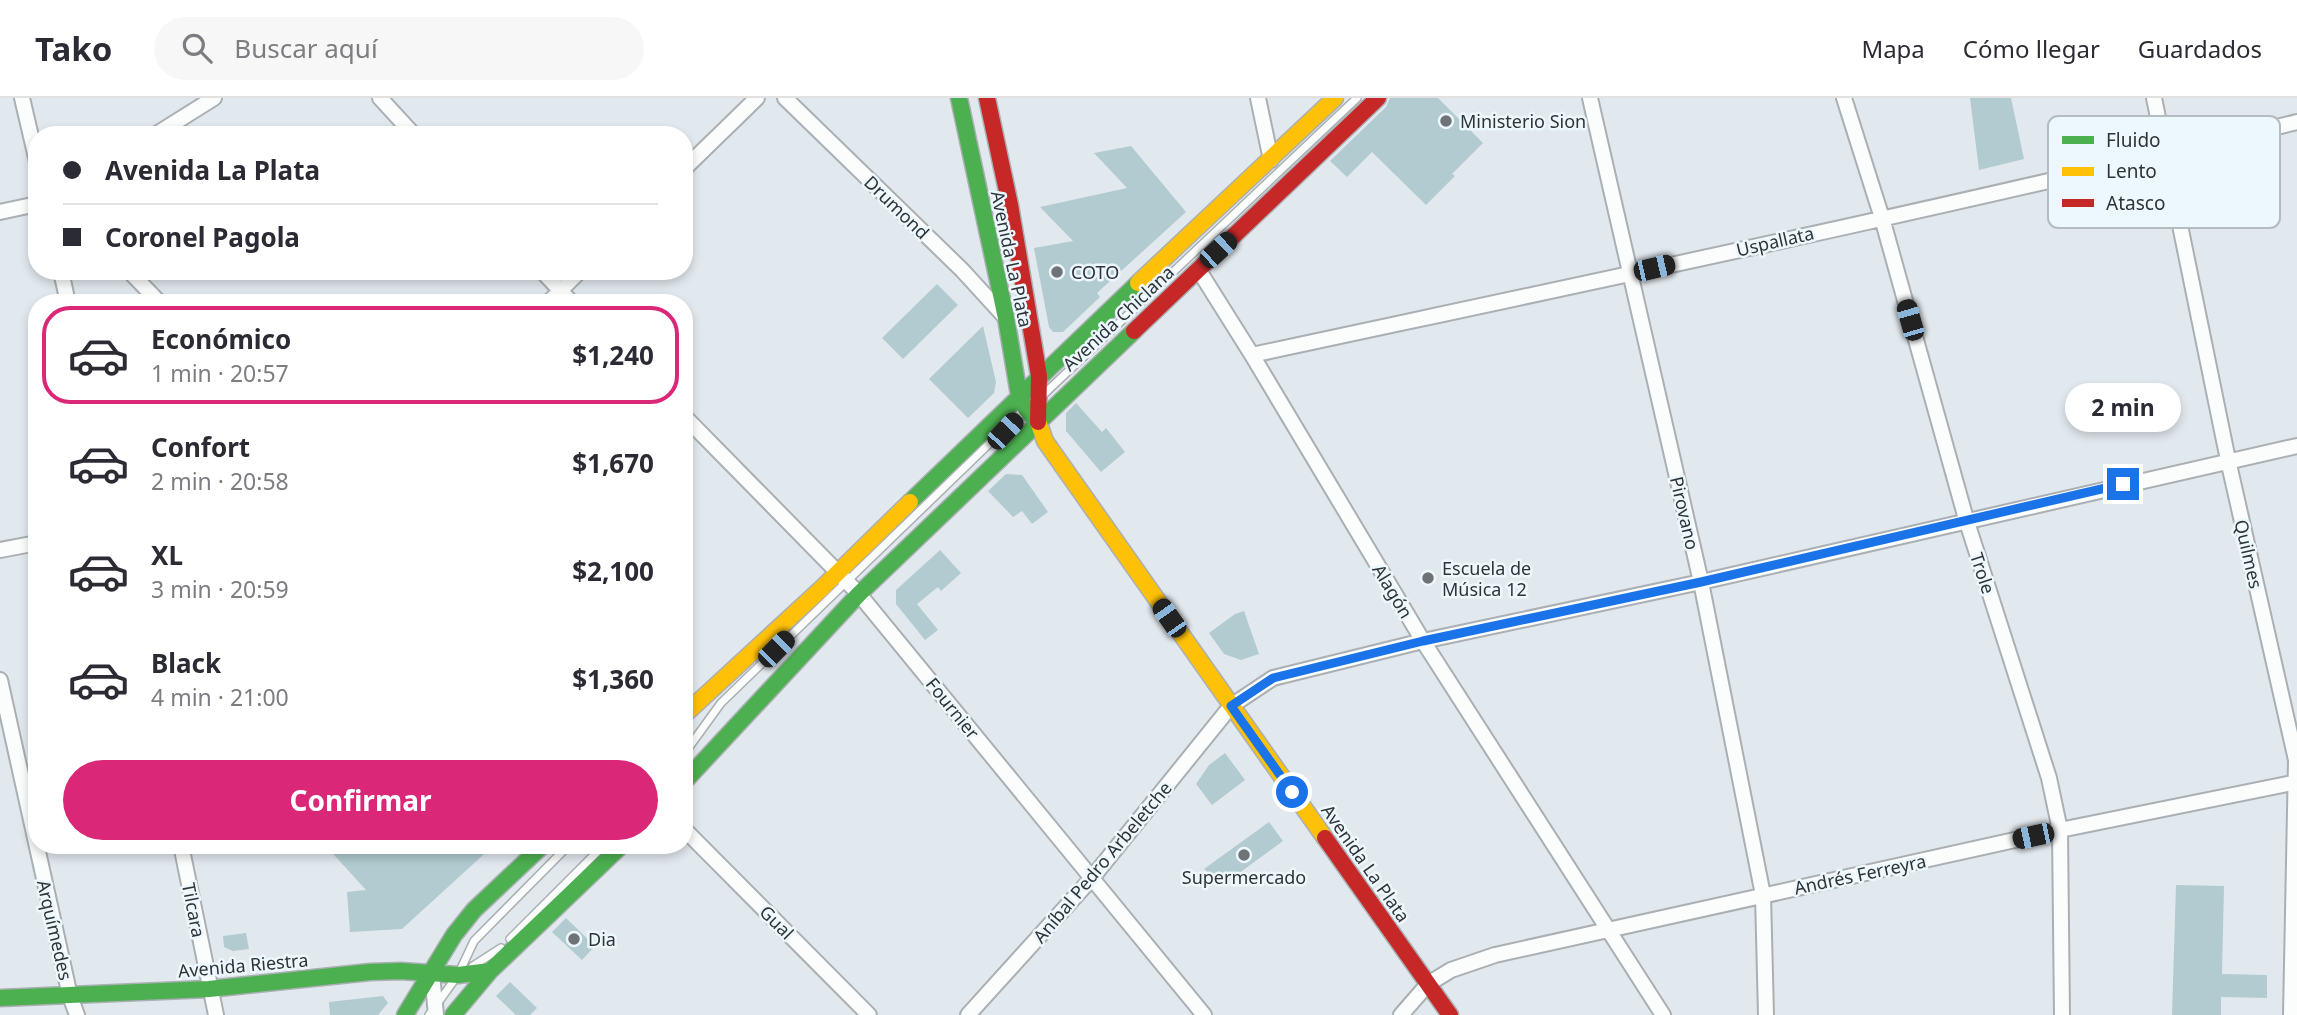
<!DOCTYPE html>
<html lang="es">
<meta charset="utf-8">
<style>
:root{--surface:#fff;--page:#f7f7f7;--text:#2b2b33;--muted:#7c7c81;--line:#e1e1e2;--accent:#db2777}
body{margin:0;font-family:"Noto Sans",sans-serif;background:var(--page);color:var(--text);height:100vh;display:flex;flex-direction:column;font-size:26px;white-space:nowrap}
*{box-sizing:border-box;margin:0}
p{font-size:23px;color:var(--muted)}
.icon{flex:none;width:38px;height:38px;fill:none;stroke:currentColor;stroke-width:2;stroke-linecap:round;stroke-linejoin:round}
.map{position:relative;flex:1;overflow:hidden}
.details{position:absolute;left:28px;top:196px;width:665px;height:560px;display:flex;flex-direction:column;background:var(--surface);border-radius:28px;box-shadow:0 4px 10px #0003}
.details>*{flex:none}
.banner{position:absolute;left:28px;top:28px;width:665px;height:154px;border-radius:28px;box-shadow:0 4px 10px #0003;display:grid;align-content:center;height:154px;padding:0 35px;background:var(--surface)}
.end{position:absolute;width:32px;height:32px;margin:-16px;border:9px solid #1a73e8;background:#fff;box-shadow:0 0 0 4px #fff}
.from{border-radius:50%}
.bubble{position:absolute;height:49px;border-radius:24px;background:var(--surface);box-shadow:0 4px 10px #0003;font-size:23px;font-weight:700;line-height:49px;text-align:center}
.car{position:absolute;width:21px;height:42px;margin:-21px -10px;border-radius:9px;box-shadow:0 0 5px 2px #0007;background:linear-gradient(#222 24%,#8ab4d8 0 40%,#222 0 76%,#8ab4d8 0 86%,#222 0)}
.banner b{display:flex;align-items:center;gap:24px;height:66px;font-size:26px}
.banner b+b{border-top:2px solid var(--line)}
.banner i{width:18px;height:18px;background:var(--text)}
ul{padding:12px 0 0;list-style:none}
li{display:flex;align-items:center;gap:21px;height:98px;margin:0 14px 10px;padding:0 21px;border:4px solid transparent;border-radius:28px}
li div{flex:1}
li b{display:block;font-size:26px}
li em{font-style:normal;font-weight:700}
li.on{border-color:var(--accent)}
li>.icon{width:63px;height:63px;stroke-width:1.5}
.button{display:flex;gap:14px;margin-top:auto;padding:14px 35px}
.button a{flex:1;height:80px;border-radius:42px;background:var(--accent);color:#fff;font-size:28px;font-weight:700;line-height:80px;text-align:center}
header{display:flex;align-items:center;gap:42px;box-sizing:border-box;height:98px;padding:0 35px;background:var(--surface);border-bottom:2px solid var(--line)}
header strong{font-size:33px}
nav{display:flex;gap:38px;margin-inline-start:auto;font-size:24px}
.search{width:490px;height:63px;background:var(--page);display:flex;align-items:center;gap:18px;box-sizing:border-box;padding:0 24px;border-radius:38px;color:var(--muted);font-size:26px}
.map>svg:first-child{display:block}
</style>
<header>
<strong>Tako</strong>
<div class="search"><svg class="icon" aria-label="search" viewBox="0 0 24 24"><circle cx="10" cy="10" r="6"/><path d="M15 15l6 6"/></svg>Buscar aquí</div>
<nav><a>Mapa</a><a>Cómo llegar</a><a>Guardados</a></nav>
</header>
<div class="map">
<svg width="2297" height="917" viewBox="0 0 2297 917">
<rect width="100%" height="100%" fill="#e2e9ee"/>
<path fill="#b1cbd0" d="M1390,0H1438L1483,45L1452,76L1455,78L1426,107L1372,54L1347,79L1330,63L1386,9Z
M1970,0H2011L2024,61L1979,72Z
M1131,48L1186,114L1097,195L1100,199L1063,234H1053L1049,229L1034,150L1073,143L1040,109L1127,90L1094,55Z
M937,186L958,207L903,261L882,240Z
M983,228L996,284L994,295L968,320L929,281Z
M1076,305L1102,334L1106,330L1125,354L1101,374L1066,333V315Z
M1006,376L1022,377L1048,414L1032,426L1022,413L1013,419L988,393Z
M940,452L961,475L941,493L938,489L917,506L938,532L925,542L896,506V492Z
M1244,513L1259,556L1241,562L1224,556L1209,535L1235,516Z
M1225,655L1245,682L1212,707L1196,686L1209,667Z
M1269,724L1283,743L1223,787L1204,771Z
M325,747H494L402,831L350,834L347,794L366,792Z
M2176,787L2224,788L2222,876L2267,877V900L2221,899V917H2172Z
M566,820L595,848L582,862L552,834Z
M246,835L249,851L233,853L224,849L223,838Z
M510,884L537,910L530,917H516L496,898Z
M383,898L388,905L378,917H330L329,904Z"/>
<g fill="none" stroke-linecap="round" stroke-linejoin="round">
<g stroke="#aaafb3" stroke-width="10">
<path id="lane" d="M1043,297L1357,0
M684,656L721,605L1025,311
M510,841L604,747
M473,868L501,850
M429,917L458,877L474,843L569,747"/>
</g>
<g stroke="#aaafb3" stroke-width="18">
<path id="street" d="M22,0L37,64
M380,0L414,37
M785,0L962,172L1005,219
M1258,0L1271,62
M1590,0L1701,484L1763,797L1766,917
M1844,0L1882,120L1966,421L2049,680L2060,732L2062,917
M2154,0L2228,362L2296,662L2291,917
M155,37L214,0
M684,71L757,0
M0,114L37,106
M1198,171L1252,257L1423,543L1663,917
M61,173L68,205
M129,173L160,205
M542,173L572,205
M548,205L580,173
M1252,257C1601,182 1951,109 2297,24
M684,318L859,496L1204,917
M0,452L37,445
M0,582L70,898L77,917
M684,731L869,917
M181,747L216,917
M432,876L436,917
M968,917L1092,780L1231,608L1273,580L1423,543L1701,484L2297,348
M1401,917L1428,886L1451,872L1495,857L2060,732L2297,684"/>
</g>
<g stroke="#aaafb3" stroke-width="19">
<path id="fast" d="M959,0L1006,220L1019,297L1026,311L1039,326
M910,404L1138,185
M684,684L859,496L1134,233
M0,900L209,891L370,874L401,873L458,877L490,873
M405,917L454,837L474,812L543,747
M453,917L490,873L622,747"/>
</g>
<g stroke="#aaafb3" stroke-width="19">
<path id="slow" d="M1138,185L1335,0
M1039,326L1045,343L1325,740
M684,617L821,491L910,404"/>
</g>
<g stroke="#aaafb3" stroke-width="19">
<path id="jam" d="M987,0L1010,107L1039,278L1038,324
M1134,233L1378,0
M1325,740L1450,917"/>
</g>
<use href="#lane" stroke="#fbfcfc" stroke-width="7"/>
<use href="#street" stroke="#fbfcfc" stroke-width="14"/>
<use href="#fast" stroke="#4caf50" stroke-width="16"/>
<use href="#slow" stroke="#ffc107" stroke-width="16"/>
<use href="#jam" stroke="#c62828" stroke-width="16"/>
</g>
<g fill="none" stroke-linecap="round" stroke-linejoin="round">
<path stroke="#1a73e8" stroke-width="9" d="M1292,694L1231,608L1273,580L1423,543L1701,484L2123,386"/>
</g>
<g fill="#6e7377" stroke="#edf7fe" stroke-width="2.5">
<circle cx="1446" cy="23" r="7"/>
<circle cx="1057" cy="174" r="7"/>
<circle cx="1428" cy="480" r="7"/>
<circle cx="1244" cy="757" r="7"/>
<circle cx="574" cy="841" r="7"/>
</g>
<g text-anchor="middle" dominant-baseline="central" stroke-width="5" stroke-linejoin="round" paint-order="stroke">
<g font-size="18" fill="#2f3437" stroke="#edf7fe" text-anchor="start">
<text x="1460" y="23">Ministerio Sion</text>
<text x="1071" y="174">COTO</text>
<text x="1442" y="470">Escuela de<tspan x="1442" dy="21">Música 12</tspan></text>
<text x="1244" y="779" text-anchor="middle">Supermercado</text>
<text x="588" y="841">Dia</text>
</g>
<g font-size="18" fill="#2f3437" stroke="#edf7fe">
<text transform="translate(897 109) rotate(44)">Drumond</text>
<text transform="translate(1775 143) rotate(-13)">Uspallata</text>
<text transform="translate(1012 161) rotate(78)">Avenida La Plata</text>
<text transform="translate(1118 220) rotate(-43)">Avenida Chiclana</text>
<text transform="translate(1685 415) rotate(77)">Pirovano</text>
<text transform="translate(2249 456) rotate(77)">Quilmes</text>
<text transform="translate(1983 475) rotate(72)">Trole</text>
<text transform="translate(1393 493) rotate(59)">Alagón</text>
<text transform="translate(953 610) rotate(51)">Fournier</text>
<text transform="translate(1102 764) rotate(-50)">Aníbal Pedro Arbeletche</text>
<text transform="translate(1366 765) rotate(55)">Avenida La Plata</text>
<text transform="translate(1860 776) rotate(-12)">Andrés Ferreyra</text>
<text transform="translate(194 812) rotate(79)">Tilcara</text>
<text transform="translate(777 824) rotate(45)">Gual</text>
<text transform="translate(55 832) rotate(77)">Arquímedes</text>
<text transform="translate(243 867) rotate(-5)">Avenida Riestra</text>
</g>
</g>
<rect x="2048" y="18" width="232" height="112" rx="10" fill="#edf7fe" stroke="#b4bcc2" stroke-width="2"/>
<rect x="2062" y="38" width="32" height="8" fill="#4caf50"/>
<rect x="2062" y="69" width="32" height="9" fill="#ffc107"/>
<rect x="2062" y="101" width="32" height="8" fill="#c62828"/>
<g font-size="19" fill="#2f3437">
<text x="2106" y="49">Fluido</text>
<text x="2106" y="80">Lento</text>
<text x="2106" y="112">Atasco</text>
</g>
</svg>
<i class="end from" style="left:1292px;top:694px"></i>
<i class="end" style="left:2123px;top:386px"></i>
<div class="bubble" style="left:2065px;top:285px;width:116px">2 min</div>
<i class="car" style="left:1218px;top:152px;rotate:47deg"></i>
<i class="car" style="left:1654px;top:170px;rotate:77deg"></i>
<i class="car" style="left:1910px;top:222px;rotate:344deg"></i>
<i class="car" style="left:1005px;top:333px;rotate:43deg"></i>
<i class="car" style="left:1169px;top:520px;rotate:325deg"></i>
<i class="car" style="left:776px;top:551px;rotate:45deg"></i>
<i class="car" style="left:2033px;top:738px;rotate:258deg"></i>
<div class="banner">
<b><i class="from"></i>Avenida La Plata</b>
<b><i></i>Coronel Pagola</b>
</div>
<section class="details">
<ul>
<li class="on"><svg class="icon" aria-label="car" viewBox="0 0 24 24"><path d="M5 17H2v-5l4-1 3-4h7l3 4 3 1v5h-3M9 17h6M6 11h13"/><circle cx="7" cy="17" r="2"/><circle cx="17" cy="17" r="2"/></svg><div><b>Económico</b><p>1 min · 20:57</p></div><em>$1,240</em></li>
<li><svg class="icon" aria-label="car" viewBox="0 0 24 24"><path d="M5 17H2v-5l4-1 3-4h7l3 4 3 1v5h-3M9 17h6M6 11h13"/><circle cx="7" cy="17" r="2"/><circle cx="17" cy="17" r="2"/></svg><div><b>Confort</b><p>2 min · 20:58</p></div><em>$1,670</em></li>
<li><svg class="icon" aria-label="car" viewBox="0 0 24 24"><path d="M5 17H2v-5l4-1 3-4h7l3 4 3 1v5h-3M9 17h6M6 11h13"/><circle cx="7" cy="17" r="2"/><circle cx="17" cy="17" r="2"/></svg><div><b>XL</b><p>3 min · 20:59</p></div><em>$2,100</em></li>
<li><svg class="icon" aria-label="car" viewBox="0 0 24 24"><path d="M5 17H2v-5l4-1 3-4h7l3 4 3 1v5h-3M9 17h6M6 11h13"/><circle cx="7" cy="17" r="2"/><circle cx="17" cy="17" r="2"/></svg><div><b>Black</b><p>4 min · 21:00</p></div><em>$1,360</em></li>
</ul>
<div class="button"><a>Confirmar</a></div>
</section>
</div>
